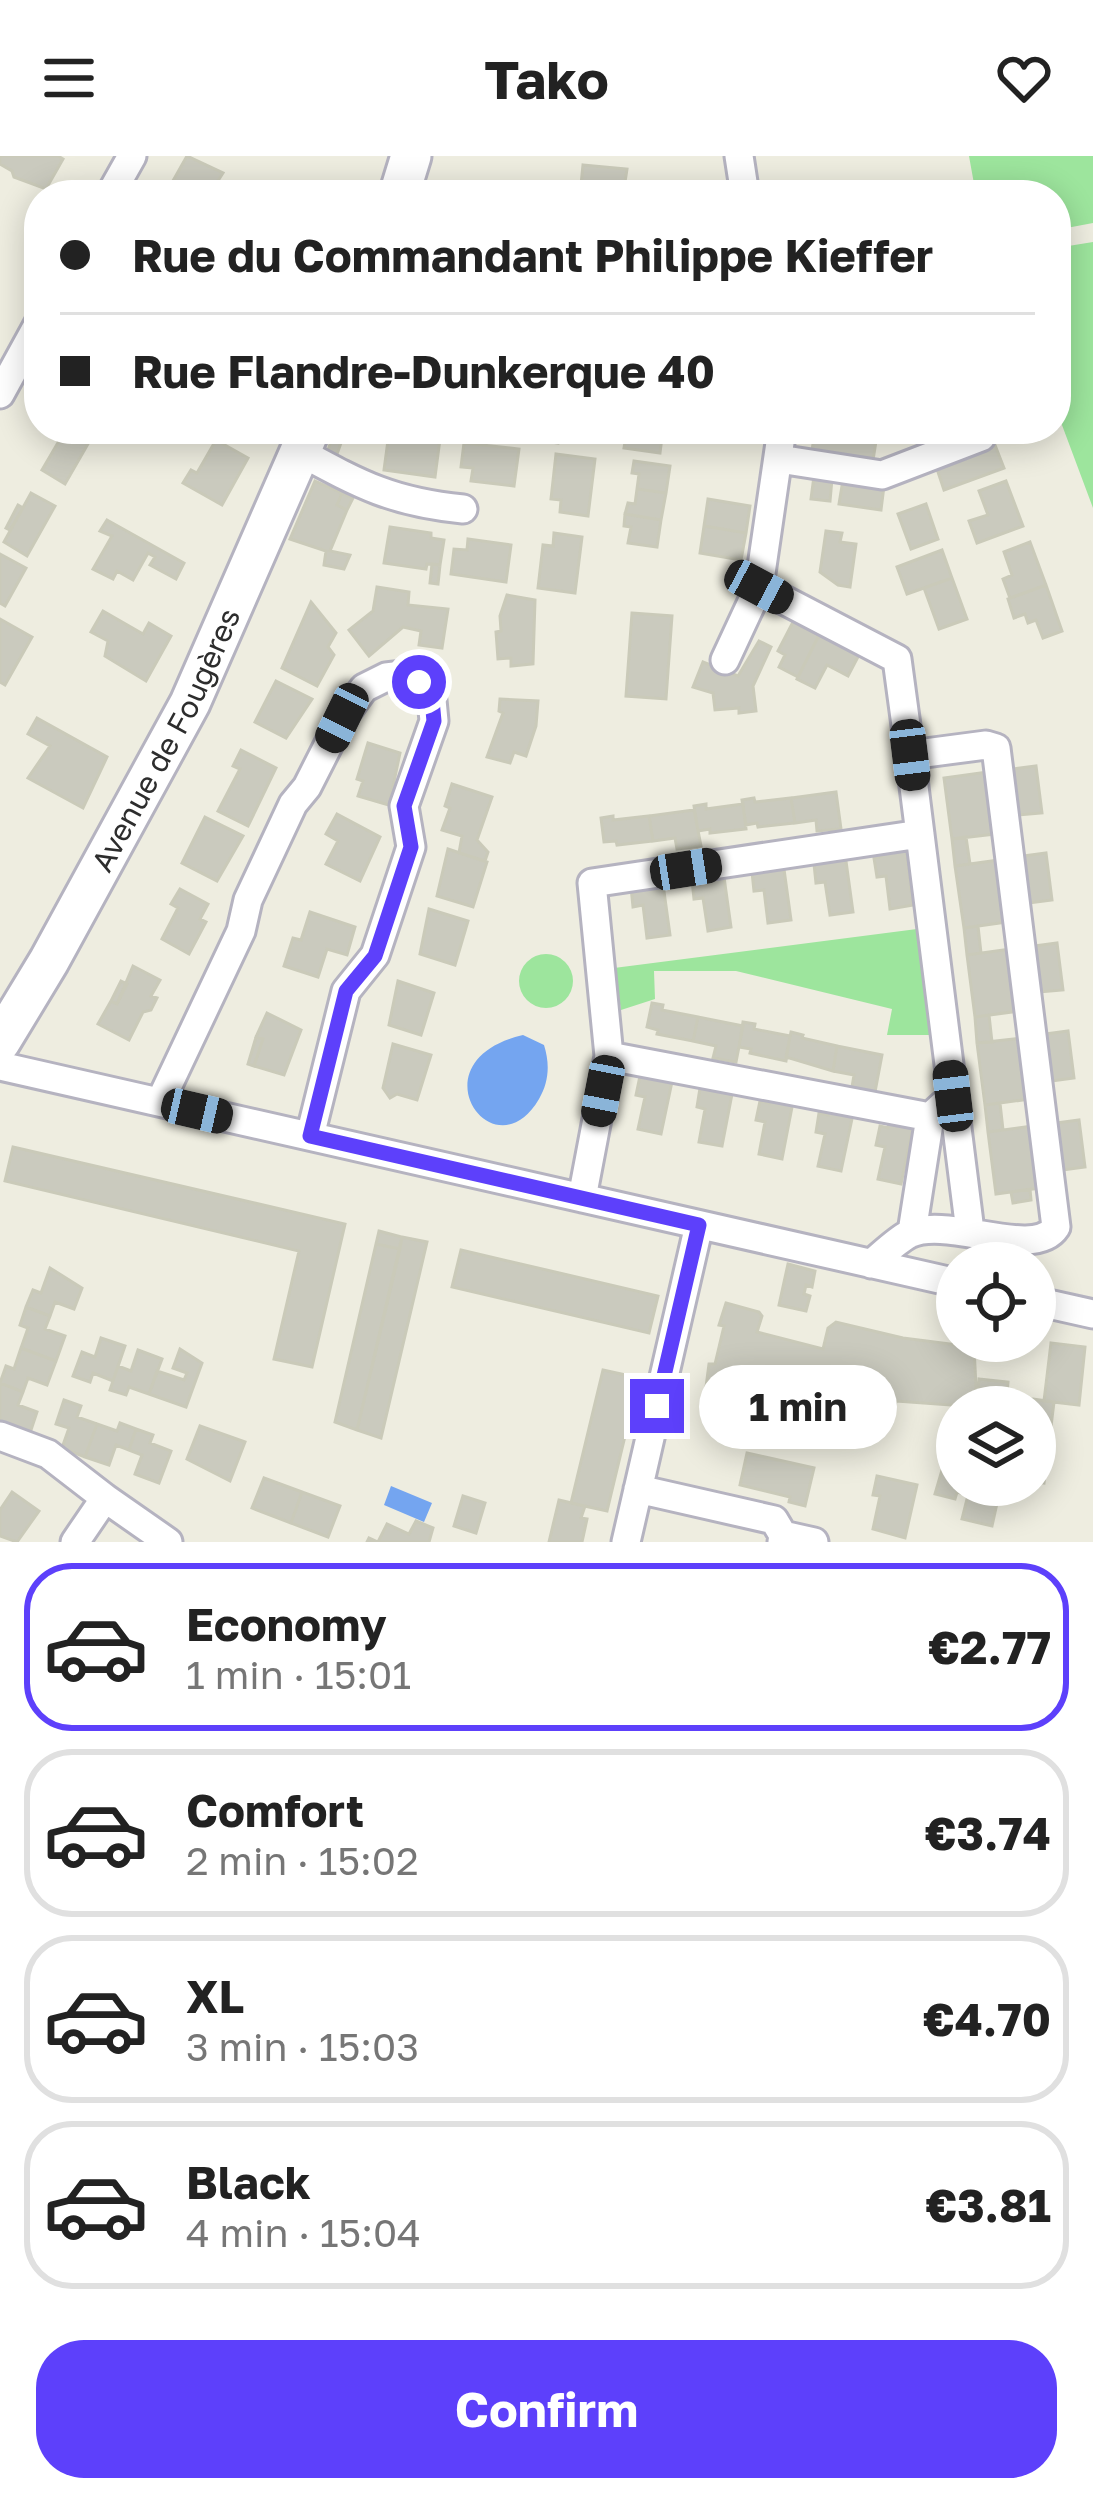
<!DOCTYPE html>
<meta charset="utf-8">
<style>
:root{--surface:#fff;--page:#f6f6f6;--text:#222;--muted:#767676;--line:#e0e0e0;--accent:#5d40fb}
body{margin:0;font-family:"Golos Text",sans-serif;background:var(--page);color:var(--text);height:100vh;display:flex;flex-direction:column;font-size:45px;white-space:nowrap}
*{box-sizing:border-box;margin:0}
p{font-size:39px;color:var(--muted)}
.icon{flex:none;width:66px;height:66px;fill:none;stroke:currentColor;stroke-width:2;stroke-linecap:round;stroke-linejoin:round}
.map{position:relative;height:1386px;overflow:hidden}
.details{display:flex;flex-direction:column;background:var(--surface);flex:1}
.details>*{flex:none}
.banner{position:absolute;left:24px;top:24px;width:1047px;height:264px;border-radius:48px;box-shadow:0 6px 30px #0003;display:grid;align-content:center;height:264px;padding:0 36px;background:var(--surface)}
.controls{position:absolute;left:936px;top:1086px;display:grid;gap:24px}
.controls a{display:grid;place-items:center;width:120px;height:120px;border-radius:50%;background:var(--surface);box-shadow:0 6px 30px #0003;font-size:60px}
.end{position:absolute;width:54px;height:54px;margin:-27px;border:15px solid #5d40fb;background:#fff;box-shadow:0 0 0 6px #fff}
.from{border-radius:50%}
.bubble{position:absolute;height:84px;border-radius:42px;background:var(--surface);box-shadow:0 6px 30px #0003;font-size:39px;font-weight:700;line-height:84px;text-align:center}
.car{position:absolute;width:36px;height:72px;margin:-36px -18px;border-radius:15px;box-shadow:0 0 9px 3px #0007;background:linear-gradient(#222 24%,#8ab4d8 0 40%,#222 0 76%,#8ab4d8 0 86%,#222 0)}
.banner b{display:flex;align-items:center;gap:42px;height:114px;font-size:45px}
.banner b+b{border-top:3px solid var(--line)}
.banner i{width:30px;height:30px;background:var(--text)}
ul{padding:21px 0 0;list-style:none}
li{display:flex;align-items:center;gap:36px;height:168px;margin:0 24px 18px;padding:0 12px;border:6px solid var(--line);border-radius:48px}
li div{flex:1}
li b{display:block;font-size:45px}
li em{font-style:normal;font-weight:700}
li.active{border-color:var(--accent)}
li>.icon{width:108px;height:108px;stroke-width:1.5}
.action{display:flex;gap:24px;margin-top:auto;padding:24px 36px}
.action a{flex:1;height:138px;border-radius:48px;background:var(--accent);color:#fff;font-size:48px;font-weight:700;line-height:138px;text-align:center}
header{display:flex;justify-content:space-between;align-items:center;height:156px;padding:0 36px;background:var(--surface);font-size:54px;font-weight:700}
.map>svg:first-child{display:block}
</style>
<header><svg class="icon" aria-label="menu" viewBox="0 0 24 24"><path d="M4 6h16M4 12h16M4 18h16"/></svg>Tako<svg class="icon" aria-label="heart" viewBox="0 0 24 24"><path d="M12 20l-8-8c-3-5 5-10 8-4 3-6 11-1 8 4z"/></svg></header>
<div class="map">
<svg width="1093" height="1386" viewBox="0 0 1093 1386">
<rect width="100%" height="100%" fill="#eeede0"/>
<path fill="#9de59d" d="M969,0H1093V67L1056,74V39H976Z
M1093,86V352L1056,253V92Z
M917,773L930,879H887L892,853L736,815H654L655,843L621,854L614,812Z
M519 825a27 27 0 1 1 54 0a27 27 0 1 1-54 0Z"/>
<path fill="#74a5f0" d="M523,879L544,889C550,908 549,926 539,943C494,1020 412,905 523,879Z
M391,1330L432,1347L424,1366L384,1349Z"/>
<path fill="#cacabe" stroke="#cacab9" stroke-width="3" d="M0,0H58L63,3L46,33L14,21L12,15L0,8Z
M187,0L223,17L214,31L210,29L204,39H165Z
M583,9L627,13L623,39H580Z
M809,30L810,39H774L773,36Z
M66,273L89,286L65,328L42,314Z
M463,273H560L558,287Z
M634,273H663L660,297L624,292L626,280L632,281Z
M815,273L877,279L873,304L812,295Z
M923,273H943L945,280L928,286Z
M389,277L440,283L435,321L384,314Z
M333,280L342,284L336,301L327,297Z
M216,284L248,302L222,349L183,327L191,314L197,317Z
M464,287L519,293L514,330L471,325L473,312L461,311Z
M995,289L1004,312L944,334L936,310Z
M556,298L595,303L588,360L560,356L561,344L551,343Z
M634,305L670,310L666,337L637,333L639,318L632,317Z
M814,320L832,323L830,345L811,343Z
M843,324L884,330L881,354L839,348Z
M315,325L342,337L337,349L347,354L330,395L350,399L344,413L324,409L326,395L290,383Z
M1006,325L1023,370L977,387L969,365L988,359L979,335Z
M637,333L666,337L661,364L625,358L628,347L635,348Z
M31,337L55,350L27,400L4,386Z
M342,337L353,342L347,354L337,349Z
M708,343L750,350L746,377L704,370Z
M926,348L938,383L911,393L898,358Z
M18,349L23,352L10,374L6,372Z
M625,358L661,364L657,391L628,387L631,371L624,370Z
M107,364L184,407L176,423L150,409L155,401L148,397L133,424L117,415L113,423L93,413L112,380L100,375Z
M704,370L746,377L741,404L700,397Z
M390,371L431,377V382L444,384L440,409L427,408L426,413L384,407Z
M826,375L842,377L840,386L856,388L850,431L838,429L820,416Z
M554,377L582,381L575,437L538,432L543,389L553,390Z
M468,383L511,389L506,426L451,418L454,393L467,394Z
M1030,386L1046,429L1010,442L1003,423L1012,419L1004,396Z
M942,394L952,422L907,438L897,411Z
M0,398L26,412L5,450L0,447Z
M432,408L440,409L438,428L430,427Z
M952,422L967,463L939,473L924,432Z
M1046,429L1062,475L1043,482L1036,464L1028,467L1025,458L1014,462L1008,443Z
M377,431L409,436L408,449L448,453L442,492L419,489L421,475L403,471L369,500L349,474L373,455Z
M507,439L535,444L533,508L511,510V502L498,503L496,476L501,475L500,460Z
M311,446L336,477L328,491L334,499L317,530L282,512Z
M103,455L143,478L149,467L171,480L146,525L105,500L108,485L91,476Z
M632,457L672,460L666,543L626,540Z
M0,463L32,481L5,529L0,526Z
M793,466L819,479L798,521L779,511L785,499L778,495Z
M819,479L859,499L848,520L827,509L815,532L797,523Z
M759,485L771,491L753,530L756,555L739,557V552L715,554L713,537L693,531L703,506L738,520Z
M276,525L312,543L286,582L255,566Z
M500,543L538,545L536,570L526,600L514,596L510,607L487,601L503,557L499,555Z
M37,562L107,601L83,652L28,622L50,590L28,578Z
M368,587L400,597L389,649L358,640L363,625L357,623Z
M241,594L276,612L248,670L218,655L240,613L233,610Z
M1036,610L1042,657L1019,659L1013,613Z
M988,616L996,678L952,683L944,622Z
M452,628L492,641L477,684L488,696L485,705L459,697L462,680L442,674L450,652L445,650Z
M836,636L841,673L817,675L816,664L795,667L791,642Z
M754,642L755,646L791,642L795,667L758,671L757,667L746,669L742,644Z
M706,648V653L743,648L746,673L710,677V673L698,675L694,650Z
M694,654L701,690L677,693L675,682L653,685L649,660Z
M337,658L380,681L360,725L326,708L338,685L326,678Z
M613,660V664L649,660L653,685L617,689L616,685L604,686L601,662Z
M205,661L243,680L217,725L182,707Z
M966,681L970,708L955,710L952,683Z
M906,691L913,749L890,753L886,720L877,721L874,702L882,700V695Z
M448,693L487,706L473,751L437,740Z
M1046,697L1052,744L1028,747L1023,700Z
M845,698L853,756L830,759L825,726L816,727L814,708L822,707L821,701Z
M999,704L1007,766L964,772L955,710Z
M783,706L791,764L768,767L764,734L754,735L752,716Z
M723,714L731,771L708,775L703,742L694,743L692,724Z
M662,721L670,779L647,782L643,749L633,751L631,731Z
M180,733L208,748L200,763L206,766L189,798L162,783L178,752L171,748Z
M429,753L468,765L455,809L420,798Z
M310,756L355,771L347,799L327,793L318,821L284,810L293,782L301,784Z
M978,770L981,797L967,799L964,772Z
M1057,787L1063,834L1040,836L1034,790Z
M1011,793L1019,855L975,861L967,799Z
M133,810L160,824L151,840L157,842L151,854L143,856L129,884L98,868L111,845L117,848Z
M121,825L127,828L117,848L111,845Z
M398,825L434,837L421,879L389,869Z
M652,847L663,849L662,854L698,861L693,885L657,878L658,874L647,871Z
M267,857L301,874L284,919L254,910L263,883L256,881Z
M989,859L992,886L977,887L975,861Z
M698,861L743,870L736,906L713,902L716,890L693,885Z
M743,866L755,868L754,873L790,880L786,905L750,897L751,893L739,891Z
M1068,875L1074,922L1051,925L1045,878Z
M791,876L803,879L802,882L837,890L833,915L786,901Z
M256,881L263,883L254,910L248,908Z
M1022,882L1030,943L985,949L977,887Z
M393,888L431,899L417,944L397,938L390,942L383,932Z
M837,890L882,899L875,936L852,931L854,919L833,915Z
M649,916L673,921L661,978L638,973L645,941L636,939L640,920L648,921Z
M710,928L733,933L722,990L699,986L705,953L697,951L700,932L709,934Z
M770,941L793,946L782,1003L759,998L765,966L756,964L760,945L769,947Z
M1000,947L1003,974L988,976L985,949Z
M829,953L853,958L841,1015L818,1010L825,978L816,976L819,957L828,959Z
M1079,964L1085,1011L1062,1014L1056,967Z
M889,966L913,971L901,1028L878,1023L885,991L876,989L880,970L888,972Z
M1033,970L1041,1032L996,1038L988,976Z
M13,991L345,1068L312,1211L274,1203L299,1095L5,1025Z
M1030,1033L1031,1044L1013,1047L1011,1036Z
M379,1075L402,1081L400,1093L376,1088Z
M402,1081L427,1086L381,1282L357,1274Z
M376,1088L400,1093L357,1274L335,1266Z
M461,1094L658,1140L649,1177L452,1131Z
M788,1108L815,1115L812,1131L806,1129L804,1138L810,1140L806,1155L779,1149Z
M50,1112L82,1132L74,1153L55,1146L50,1160L26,1151L33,1134L41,1137Z
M726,1147L759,1156L762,1160L757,1176L823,1193L828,1172L836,1166L903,1182L974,1191L977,1251L896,1245L892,1267L876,1270L874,1264L826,1256L823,1264L706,1231L709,1208H715L724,1170L719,1169Z
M26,1151L50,1160L45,1173L65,1180L56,1205L21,1192L28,1172L20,1169Z
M101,1182L125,1190L113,1225L93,1217L90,1226L73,1220L82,1196L95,1201Z
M1051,1187L1085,1191L1079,1249L1044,1245Z
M21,1192L56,1205L47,1229L28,1222L23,1236L0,1227L6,1210L14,1213Z
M180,1193L202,1207L186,1251L149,1238L157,1215L184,1224L187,1217L173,1212Z
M138,1194L162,1203L149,1238L129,1231L126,1239L110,1234L118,1210L131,1215Z
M603,1214L639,1222L607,1355L571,1347Z
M979,1223L1008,1226L1006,1251H977Z
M0,1227L23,1236L18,1249L37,1256L29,1280L0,1270Z
M1033,1243L1054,1246L1044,1327L1035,1326V1251H1023V1245Z
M64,1244L81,1250L77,1261L97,1268L85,1301L62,1292L69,1272L56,1268Z
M120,1267L136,1273L129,1294L116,1289L109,1309L85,1301L97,1268L117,1275Z
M200,1270L245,1286L230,1325L187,1303Z
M136,1273L153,1279L150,1287L171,1295L159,1327L135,1318L142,1299L129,1294Z
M747,1297L814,1312L805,1350L789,1346L790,1341L740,1329Z
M942,1314L957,1318V1329H1001L992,1370L962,1363L968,1339L957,1336L955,1343L935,1338Z
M877,1320L917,1329L905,1382L873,1373L880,1340L873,1339Z
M264,1322L302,1336L291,1367L252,1352Z
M12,1336L39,1355L17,1386L0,1380V1354Z
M302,1336L340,1350L328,1381L291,1367Z
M463,1340L485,1347L476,1377L454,1370Z
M559,1344L585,1350L581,1362L587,1363L582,1386H549Z
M416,1365L433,1372L429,1386H367L369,1382L378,1386L387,1368L409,1378Z"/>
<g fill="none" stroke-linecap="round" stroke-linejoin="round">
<g stroke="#b5b3c0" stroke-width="33">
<path id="street" d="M739,0L745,39
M110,39L132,0
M0,238L39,167
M782,273L759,431L897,503L910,599
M300,296C361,329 392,346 463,353
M779,303L882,319L981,281
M725,504L759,431
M609,900L930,961
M0,910L957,1127
M160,946L241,775L248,744L293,648L307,631L342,562L364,532L386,521L403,519L419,527L432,544L434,565L404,650L411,691L375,799L346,835L310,980
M582,1042L609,900L592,727L920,678
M912,1076L930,961L943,949
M871,1108C883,1098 896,1085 909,1078C947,1059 1034,1105 1056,1071L996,592L986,589L910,599L970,1075
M1035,1145L1093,1158
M0,1280L48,1298L105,1342
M638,1333L774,1364L783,1379L782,1386
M783,1379L814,1386
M75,1386L105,1342L168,1386
M626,1386L699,1069"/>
</g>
<g stroke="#b5b3c0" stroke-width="45">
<g id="secondary">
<path d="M399,39L411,0"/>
<path id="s1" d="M0,886L49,805L190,547L310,273"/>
</g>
</g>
<use href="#street" stroke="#fff" stroke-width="27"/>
<use href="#secondary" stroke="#fff" stroke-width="39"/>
</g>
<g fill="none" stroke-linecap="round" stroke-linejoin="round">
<path stroke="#5d40fb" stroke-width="15" d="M419,526L432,544L434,565L404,650L411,691L375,800L346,835L310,980L699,1069L657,1250"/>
</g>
<g text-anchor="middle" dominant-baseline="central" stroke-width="9" stroke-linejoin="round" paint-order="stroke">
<g font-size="30" fill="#2d2d2d" stroke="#fff">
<text stroke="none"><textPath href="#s1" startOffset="345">Avenue de Fougères</textPath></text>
</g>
</g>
</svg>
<div class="controls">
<a><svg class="icon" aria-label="locate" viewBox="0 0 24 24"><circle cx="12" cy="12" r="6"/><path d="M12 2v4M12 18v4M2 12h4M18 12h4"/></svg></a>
<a><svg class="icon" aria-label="layers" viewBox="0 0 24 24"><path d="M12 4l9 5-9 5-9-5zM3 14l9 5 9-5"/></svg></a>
</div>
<i class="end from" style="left:419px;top:526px"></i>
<i class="end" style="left:657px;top:1250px"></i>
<div class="bubble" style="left:699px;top:1209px;width:198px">1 min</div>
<i class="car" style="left:759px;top:431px;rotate:118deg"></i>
<i class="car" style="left:342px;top:562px;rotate:206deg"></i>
<i class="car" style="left:910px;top:599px;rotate:173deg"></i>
<i class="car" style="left:686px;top:713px;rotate:81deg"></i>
<i class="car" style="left:603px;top:935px;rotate:191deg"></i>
<i class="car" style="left:953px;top:940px;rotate:353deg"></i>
<i class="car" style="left:197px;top:955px;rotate:103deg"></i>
<div class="banner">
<b><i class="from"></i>Rue du Commandant Philippe Kieffer</b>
<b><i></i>Rue Flandre-Dunkerque 40</b>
</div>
</div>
<section class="details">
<ul>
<li class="active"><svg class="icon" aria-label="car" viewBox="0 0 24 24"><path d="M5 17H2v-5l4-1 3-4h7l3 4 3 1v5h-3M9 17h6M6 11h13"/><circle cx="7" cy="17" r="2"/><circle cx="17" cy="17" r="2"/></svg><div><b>Economy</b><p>1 min · 15:01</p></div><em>€2.77</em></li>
<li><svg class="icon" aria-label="car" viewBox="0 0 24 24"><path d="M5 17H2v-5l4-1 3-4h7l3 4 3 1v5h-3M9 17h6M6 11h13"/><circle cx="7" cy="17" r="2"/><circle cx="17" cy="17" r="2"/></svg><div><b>Comfort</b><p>2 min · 15:02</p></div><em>€3.74</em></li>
<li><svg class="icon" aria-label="car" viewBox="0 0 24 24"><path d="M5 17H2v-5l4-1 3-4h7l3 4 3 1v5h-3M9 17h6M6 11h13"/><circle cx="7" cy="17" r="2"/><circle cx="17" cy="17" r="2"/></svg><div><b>XL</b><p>3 min · 15:03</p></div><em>€4.70</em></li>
<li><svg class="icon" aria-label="car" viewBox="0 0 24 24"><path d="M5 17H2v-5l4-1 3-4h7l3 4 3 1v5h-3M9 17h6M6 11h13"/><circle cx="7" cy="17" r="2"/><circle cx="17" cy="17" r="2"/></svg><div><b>Black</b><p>4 min · 15:04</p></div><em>€3.81</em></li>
</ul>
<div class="action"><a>Confirm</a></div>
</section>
